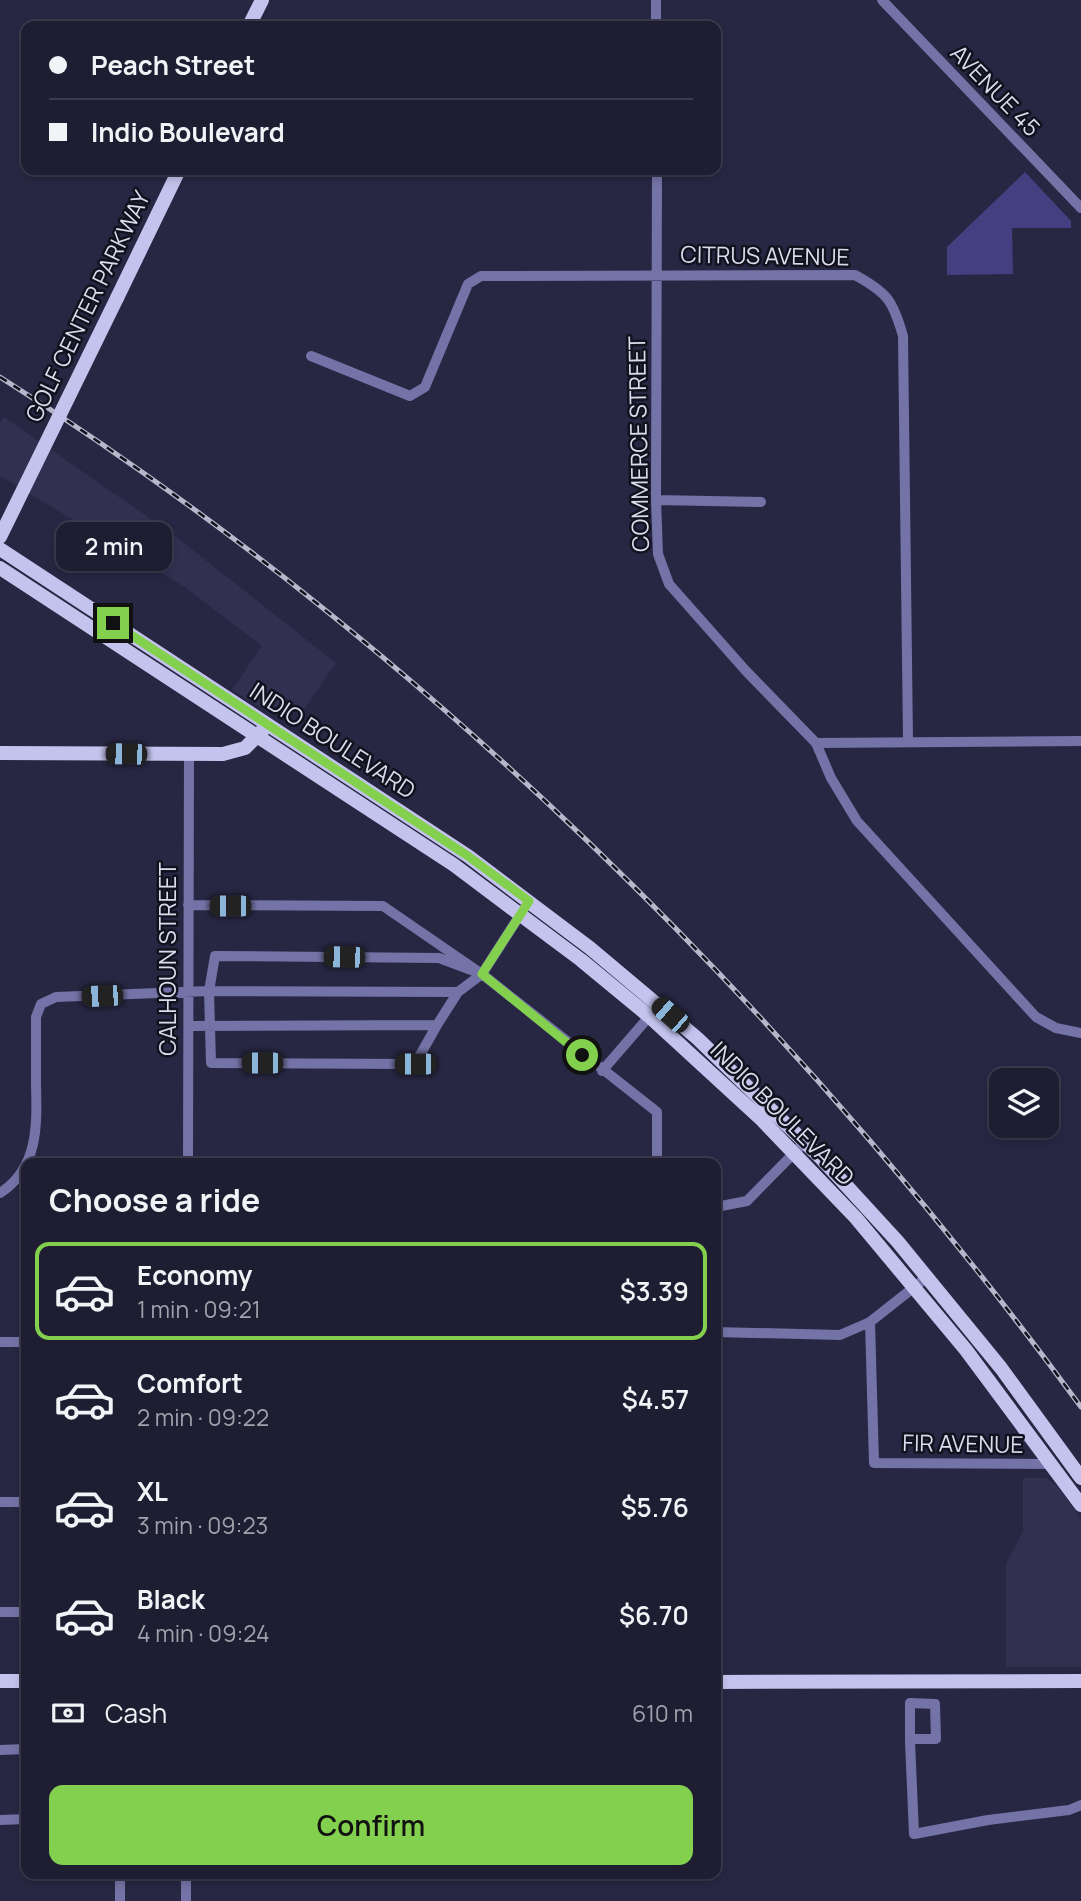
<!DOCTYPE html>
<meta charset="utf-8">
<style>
:root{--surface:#1e1d32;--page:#2b2a3e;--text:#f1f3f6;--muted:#a1a2ac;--line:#3c3b4d;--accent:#83d04e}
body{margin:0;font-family:Manrope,sans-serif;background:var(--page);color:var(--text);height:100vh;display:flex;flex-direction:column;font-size:26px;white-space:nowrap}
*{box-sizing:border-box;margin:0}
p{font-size:23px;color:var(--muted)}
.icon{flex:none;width:38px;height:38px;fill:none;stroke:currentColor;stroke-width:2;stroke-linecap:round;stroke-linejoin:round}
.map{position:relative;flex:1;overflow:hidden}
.side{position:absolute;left:21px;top:1158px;width:700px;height:721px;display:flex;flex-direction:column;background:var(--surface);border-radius:14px;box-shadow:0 4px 10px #0003,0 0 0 2px var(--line)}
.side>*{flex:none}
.banner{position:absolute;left:21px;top:21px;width:700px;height:154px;border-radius:14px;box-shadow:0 4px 10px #0003,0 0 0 2px var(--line);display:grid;align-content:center;height:154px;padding:0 28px;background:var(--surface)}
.buttons{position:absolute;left:989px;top:1068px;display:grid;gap:14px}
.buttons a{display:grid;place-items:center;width:70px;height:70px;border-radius:14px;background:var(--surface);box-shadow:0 4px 10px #0003,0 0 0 2px var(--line);font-size:35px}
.end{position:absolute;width:32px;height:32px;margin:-16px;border:9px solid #83d04e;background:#111;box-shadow:0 0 0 4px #111}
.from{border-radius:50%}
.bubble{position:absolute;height:49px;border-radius:14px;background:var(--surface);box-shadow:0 4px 10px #0003,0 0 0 2px var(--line);font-size:23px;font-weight:600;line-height:49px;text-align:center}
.car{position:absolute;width:21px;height:42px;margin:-21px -10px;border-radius:9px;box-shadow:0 0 5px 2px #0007;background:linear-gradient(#222 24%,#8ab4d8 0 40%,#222 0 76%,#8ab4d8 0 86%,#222 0)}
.banner b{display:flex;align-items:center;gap:24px;height:66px;font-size:26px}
.banner b+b{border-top:2px solid var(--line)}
.banner i{width:18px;height:18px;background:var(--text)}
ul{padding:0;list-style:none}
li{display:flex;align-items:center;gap:21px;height:98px;margin:0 14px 10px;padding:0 14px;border:4px solid transparent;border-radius:14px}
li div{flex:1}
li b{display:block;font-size:26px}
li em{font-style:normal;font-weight:600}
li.current{border-color:var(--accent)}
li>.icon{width:63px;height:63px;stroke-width:1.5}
h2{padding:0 28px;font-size:32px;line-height:84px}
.pay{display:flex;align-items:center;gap:18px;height:77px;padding:0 28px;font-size:26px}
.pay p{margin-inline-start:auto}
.primary-button{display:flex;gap:14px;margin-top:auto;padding:14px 28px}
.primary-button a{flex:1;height:80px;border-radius:14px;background:var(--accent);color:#111;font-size:28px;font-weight:600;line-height:80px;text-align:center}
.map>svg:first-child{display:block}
</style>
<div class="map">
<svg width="1081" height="1901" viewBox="0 0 1081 1901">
<rect width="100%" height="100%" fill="#282743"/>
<path fill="#313051" d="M4,417L175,536L336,663L303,711L284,697L271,714L232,690L262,646L185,587L0,476V423Z
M1023,1478H1046L1057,1486L1081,1519V1667H1006V1564L1023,1531Z"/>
<path fill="#443f80" d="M1025,172L1071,221V228H1012L1013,274L947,275V247Z"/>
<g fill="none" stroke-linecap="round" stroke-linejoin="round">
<path stroke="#7473a7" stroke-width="10" d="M656,0V26
M882,0L1081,208
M657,170L656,500L658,554L669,584L746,671L816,743L831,778L857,821L1036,1017L1056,1028L1081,1033
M311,356L410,396L425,387L468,284L481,276L855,275C888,293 893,301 903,336L908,741
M656,500L761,502
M816,743L1081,741
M188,905L383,906L482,974L657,1112V1164
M437,1025L415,1064L211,1063L209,991L215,956L439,958L482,974
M189,1026L437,1025L458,992L482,974L529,901
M602,1071L653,1012
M188,1164L189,754
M0,1193C39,1168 37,1124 36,1084C36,1062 36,1039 36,1017L41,1004L56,997L209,991L458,992
M716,1207L747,1201L799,1148
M870,1322L874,1463L1051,1464
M716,1332L840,1335L870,1322L927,1277
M0,1342H26
M0,1502H26
M0,1612H26
M910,1739H936L935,1704L910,1703V1741L914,1834L988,1820L1069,1810L1081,1805
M0,1750L26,1749
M0,1820L26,1819
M186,1874V1901
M120,1901V1874"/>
<path stroke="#c3c3ee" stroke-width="14" d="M249,26L262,0
M117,298L179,170
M0,549L468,856L590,948L697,1038L821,1158L898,1242L1001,1368L1081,1478
M0,568L454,865L581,960L650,1017L760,1118L856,1218L966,1350L1081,1505
M0,753L223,754L245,748L263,730
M0,1681H26
M716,1682L1081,1681"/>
<g stroke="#b6b7cb" stroke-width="5">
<path id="rail" d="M0,377C419,642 788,1007 1081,1407"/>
</g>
<use href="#rail" stroke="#12121e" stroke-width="2.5" stroke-dasharray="8" stroke-linecap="butt"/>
<path stroke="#c3c3ee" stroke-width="14" d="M0,537L117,298"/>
</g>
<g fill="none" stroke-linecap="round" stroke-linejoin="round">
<path stroke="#83d04e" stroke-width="9" d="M113,623L468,856L529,901L482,974L582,1055"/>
</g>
<g text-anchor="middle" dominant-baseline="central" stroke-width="5" stroke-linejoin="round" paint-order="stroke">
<g font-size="23" fill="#dadbed" stroke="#12121e">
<text transform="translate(996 90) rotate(46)">AVENUE 45</text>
<text transform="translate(765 255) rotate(1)">CITRUS AVENUE</text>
<text transform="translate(87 306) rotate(-64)">GOLF CENTER PARKWAY</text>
<text transform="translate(638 444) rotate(-91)">COMMERCE STREET</text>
<text transform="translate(333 740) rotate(33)">INDIO BOULEVARD</text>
<text transform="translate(167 959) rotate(-90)">CALHOUN STREET</text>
<text transform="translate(783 1113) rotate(45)">INDIO BOULEVARD</text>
<text transform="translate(963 1443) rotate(1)">FIR AVENUE</text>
</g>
</g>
</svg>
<div class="buttons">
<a><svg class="icon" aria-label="layers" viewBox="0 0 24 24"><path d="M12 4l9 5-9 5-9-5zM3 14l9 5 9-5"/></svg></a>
</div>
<i class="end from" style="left:582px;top:1055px"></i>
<i class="end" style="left:113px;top:623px"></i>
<div class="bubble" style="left:56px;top:522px;width:116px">2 min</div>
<i class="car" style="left:126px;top:754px;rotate:271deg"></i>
<i class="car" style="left:230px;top:906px;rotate:270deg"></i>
<i class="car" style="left:344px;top:957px;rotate:271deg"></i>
<i class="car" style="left:102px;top:996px;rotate:268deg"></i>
<i class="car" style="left:670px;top:1015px;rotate:311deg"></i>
<i class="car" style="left:262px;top:1063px;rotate:270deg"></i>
<i class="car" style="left:415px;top:1064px;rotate:270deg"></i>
<div class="banner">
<b><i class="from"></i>Peach Street</b>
<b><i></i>Indio Boulevard</b>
</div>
<section class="side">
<h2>Choose a ride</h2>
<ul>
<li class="current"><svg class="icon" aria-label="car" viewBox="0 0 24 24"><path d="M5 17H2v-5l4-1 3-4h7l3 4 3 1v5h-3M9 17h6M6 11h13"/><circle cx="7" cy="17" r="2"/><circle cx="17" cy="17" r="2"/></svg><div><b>Economy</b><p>1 min · 09:21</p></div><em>$3.39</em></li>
<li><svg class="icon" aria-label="car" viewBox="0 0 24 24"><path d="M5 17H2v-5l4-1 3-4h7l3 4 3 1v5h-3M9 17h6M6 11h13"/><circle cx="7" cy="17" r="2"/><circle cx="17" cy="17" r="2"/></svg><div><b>Comfort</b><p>2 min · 09:22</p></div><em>$4.57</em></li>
<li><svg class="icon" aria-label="car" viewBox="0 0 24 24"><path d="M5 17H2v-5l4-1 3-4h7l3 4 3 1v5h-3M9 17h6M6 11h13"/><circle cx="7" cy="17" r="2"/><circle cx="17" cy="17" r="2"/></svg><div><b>XL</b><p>3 min · 09:23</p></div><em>$5.76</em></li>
<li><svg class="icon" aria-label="car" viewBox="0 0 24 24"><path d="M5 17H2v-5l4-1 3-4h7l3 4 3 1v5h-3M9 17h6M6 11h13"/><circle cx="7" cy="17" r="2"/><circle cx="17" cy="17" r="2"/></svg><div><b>Black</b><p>4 min · 09:24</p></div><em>$6.70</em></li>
</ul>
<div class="pay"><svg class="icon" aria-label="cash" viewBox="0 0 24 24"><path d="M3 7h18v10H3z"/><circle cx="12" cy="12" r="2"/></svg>Cash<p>610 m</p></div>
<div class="primary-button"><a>Confirm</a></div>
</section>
</div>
